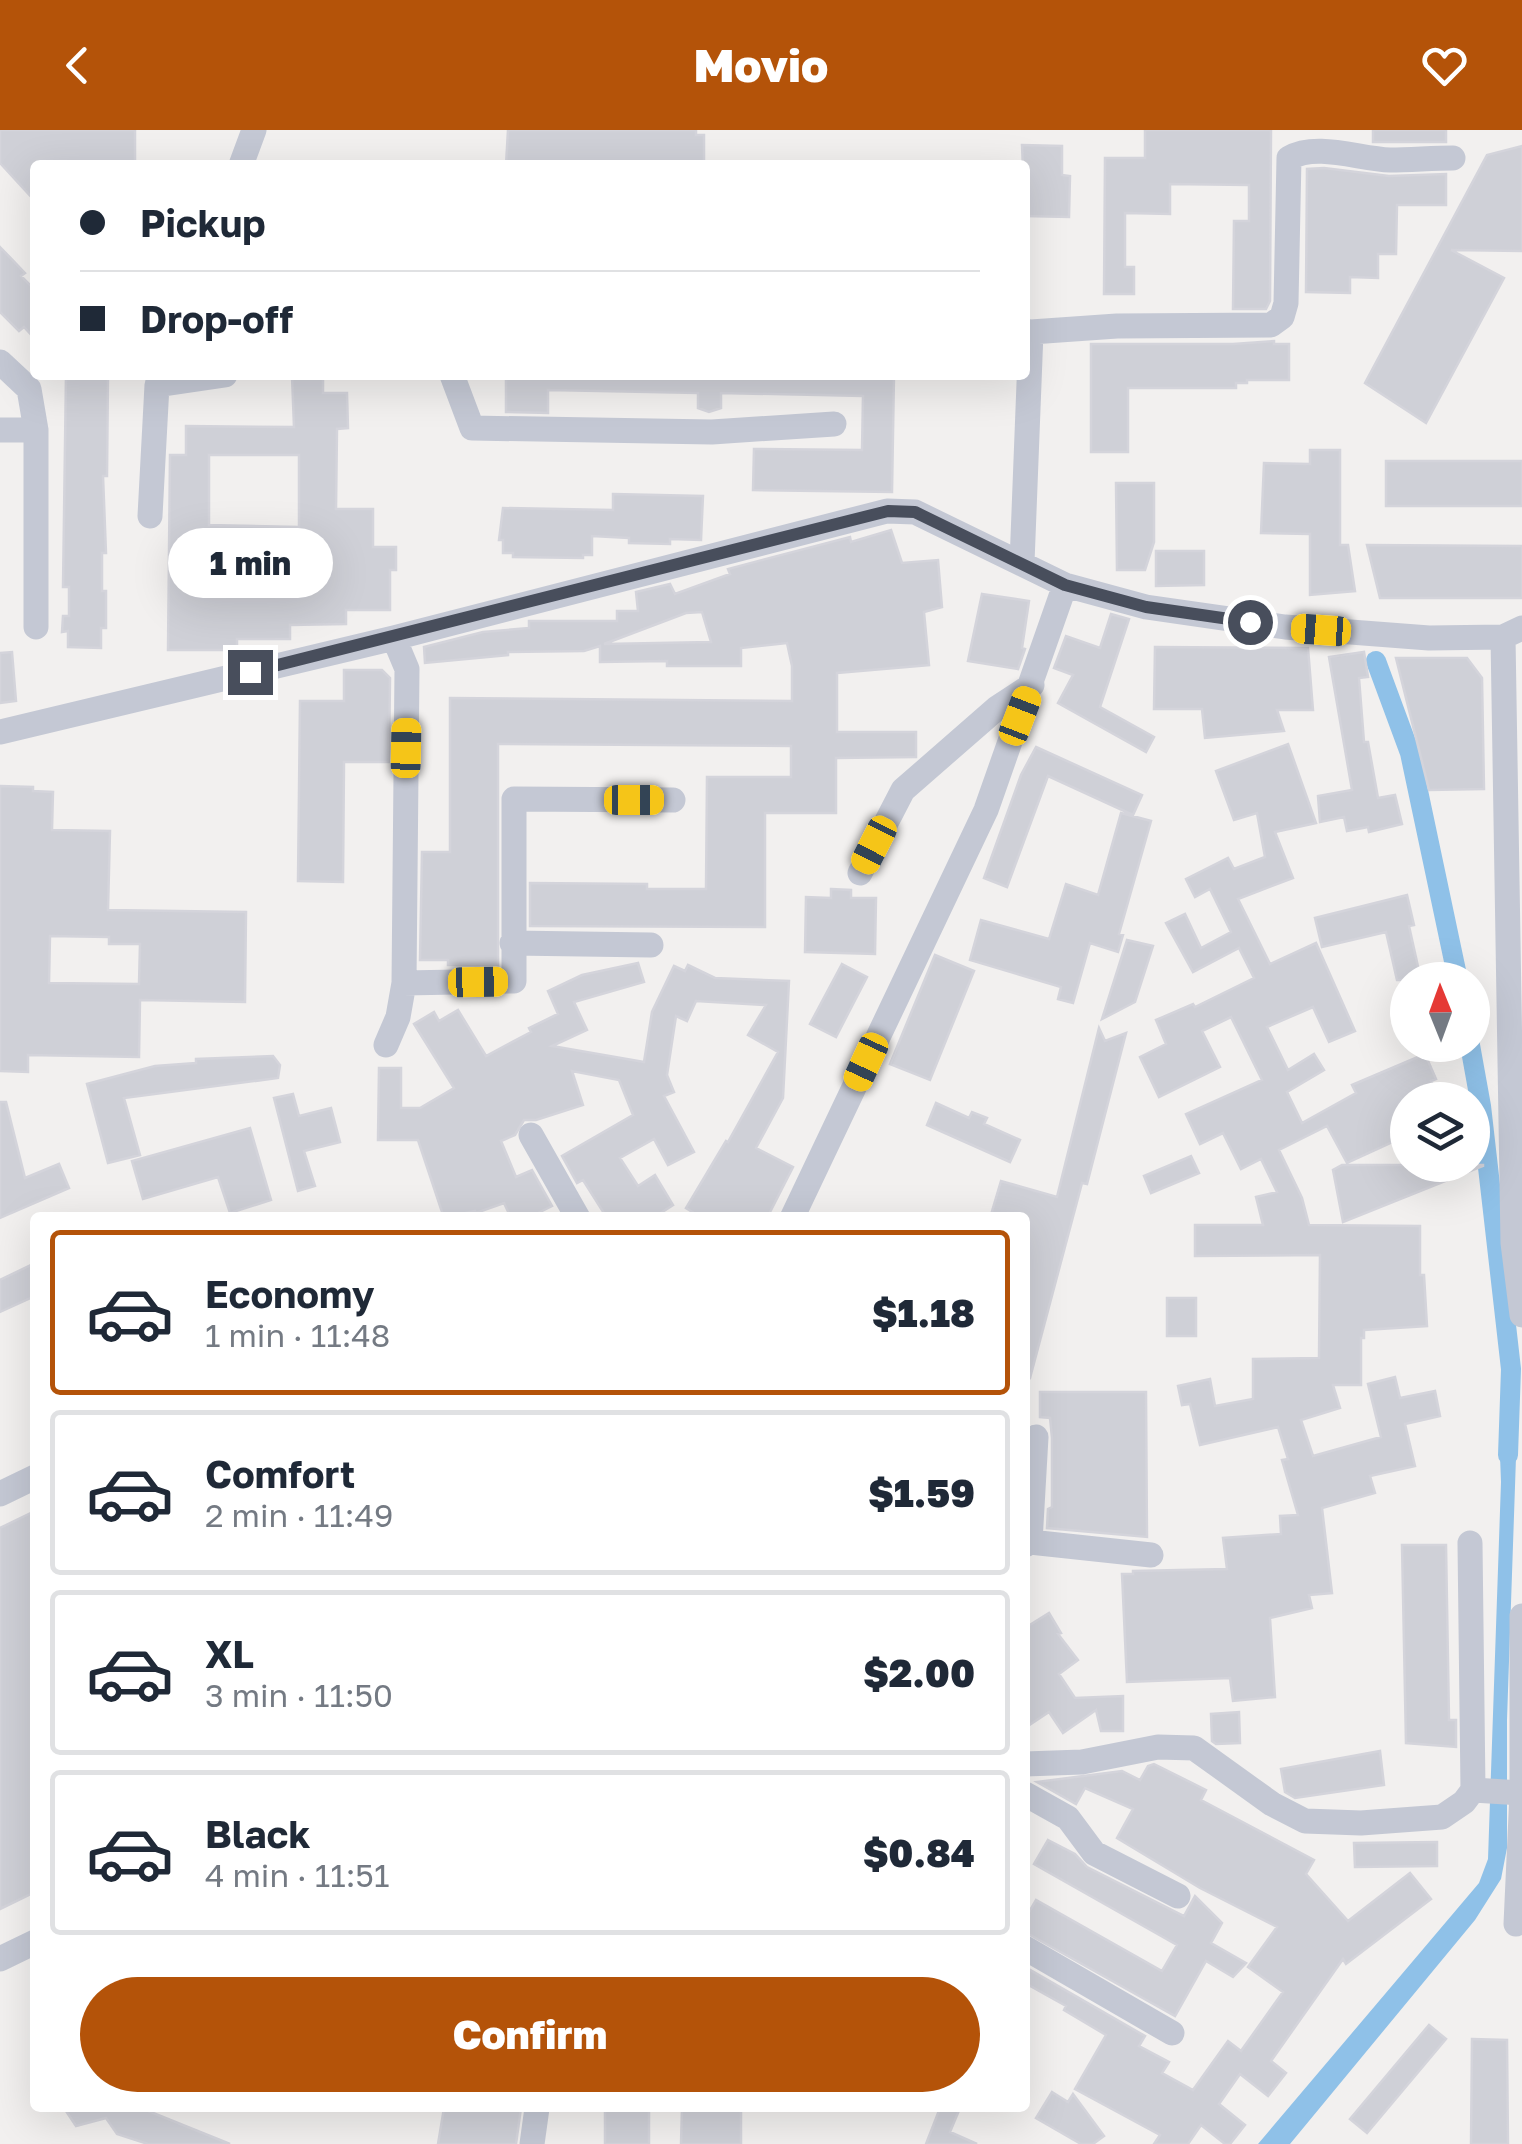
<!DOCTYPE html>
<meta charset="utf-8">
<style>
:root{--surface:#fff;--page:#f6f6f7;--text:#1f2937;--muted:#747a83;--line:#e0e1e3;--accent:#b45309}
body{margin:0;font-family:"Golos Text",sans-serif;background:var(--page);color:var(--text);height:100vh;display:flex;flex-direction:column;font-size:38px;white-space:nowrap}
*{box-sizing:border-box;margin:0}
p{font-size:32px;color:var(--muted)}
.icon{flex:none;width:55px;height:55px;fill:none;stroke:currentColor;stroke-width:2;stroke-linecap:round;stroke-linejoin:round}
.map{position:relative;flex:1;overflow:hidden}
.drawer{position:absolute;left:30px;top:1082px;width:1000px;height:900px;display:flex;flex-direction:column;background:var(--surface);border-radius:10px;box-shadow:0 10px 40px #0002}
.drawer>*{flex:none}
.top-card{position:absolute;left:30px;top:30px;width:1000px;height:220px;border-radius:10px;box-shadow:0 10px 40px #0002;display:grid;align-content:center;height:220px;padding:0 50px;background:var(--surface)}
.needle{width:65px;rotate:359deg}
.fabs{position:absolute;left:1390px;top:832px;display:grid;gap:20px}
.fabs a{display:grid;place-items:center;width:100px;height:100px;border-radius:50%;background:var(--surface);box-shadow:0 10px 40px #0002;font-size:50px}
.end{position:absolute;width:45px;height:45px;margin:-22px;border:12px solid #484e5c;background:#fff;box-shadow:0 0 0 5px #fff}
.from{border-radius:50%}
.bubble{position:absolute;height:70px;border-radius:35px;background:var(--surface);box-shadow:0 10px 40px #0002;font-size:32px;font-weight:800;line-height:70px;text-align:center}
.car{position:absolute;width:30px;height:60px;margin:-30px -15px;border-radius:12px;box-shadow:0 0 8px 2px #0007;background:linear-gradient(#f5c518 24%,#345 0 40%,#f5c518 0 76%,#345 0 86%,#f5c518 0)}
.top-card b{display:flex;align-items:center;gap:35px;height:95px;font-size:38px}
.top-card b+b{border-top:2px solid var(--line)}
.top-card i{width:25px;height:25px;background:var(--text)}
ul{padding:18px 0 0;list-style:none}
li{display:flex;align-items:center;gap:30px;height:165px;margin:0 20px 15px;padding:0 30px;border:5px solid var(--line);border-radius:10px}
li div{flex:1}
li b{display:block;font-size:38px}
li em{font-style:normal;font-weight:800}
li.current{border-color:var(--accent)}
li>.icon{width:90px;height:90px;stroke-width:1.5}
.button{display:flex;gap:20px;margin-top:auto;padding:20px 50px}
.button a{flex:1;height:115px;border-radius:60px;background:var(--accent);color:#fff;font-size:40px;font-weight:800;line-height:115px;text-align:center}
header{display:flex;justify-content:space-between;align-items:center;height:130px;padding:0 50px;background:var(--accent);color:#fff;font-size:45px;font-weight:800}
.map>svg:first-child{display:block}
</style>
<header><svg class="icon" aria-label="back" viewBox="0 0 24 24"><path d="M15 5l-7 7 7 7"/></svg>Movio<svg class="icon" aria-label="heart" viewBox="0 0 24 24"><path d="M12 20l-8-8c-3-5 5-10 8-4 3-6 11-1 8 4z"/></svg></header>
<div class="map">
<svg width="1522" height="2014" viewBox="0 0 1522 2014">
<rect width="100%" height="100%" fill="#f2f0ef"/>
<path fill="#8fc1e8" d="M1517,1298L1507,1590V1718L1501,1749L1475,1790L1290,2014H1258L1479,1753L1488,1729L1501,1352L1499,1299Z"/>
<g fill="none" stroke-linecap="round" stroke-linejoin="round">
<path stroke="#8fc1e8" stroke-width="20" d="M1376,531L1410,623L1458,850
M1470,915L1481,976L1511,1239L1508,1325"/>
</g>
<path fill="#cfd0d7" stroke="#d4d4db" stroke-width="2.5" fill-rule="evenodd" d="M0,0H135V35H35V71L0,33Z
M508,0H696V5H704V35H506Z
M1145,0H1271L1270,171L1266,179H1233L1234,91H1249V55L1170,54V84L1125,83V137H1134V164H1104L1105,28H1145Z
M1373,0H1446V12H1373Z
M1022,15L1062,16V45L1070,46L1069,87L1025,86Z
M1522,16V121L1451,120L1504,148L1426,293L1365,253L1487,25Z
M1324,38L1389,46L1446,44V75H1397L1396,124H1378V148L1350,147V163L1306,162L1307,39Z
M0,117L25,143L21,146L35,160V209L24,197L19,201L0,182Z
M1274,211V214H1289V250H1247V253H1236V258H1128V322H1091V214H1233Z
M66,245H108L107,346H103L106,423H102V461H106V498H101V518L68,517V501L62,502L63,486H69V457H63Z
M323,245V263H347L348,298L337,299L336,379H373V417H396V440H390V480H346V494L290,495V509H237V520H168L170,325H186V296L294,297L292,246ZM209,325H299V397L209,395Z
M506,245H894L892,362L753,360L754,319L862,320L863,266L721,263V278L709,282L698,278V263L548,260V283L506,282Z
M1310,320H1340V415H1348L1355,461L1310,465V404L1261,403L1264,333L1310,334Z
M1386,331H1522V376H1386Z
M1116,353H1154V412L1145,440H1117Z
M613,364L703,366L701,410L670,409V414L629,413V408L592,406V425H583V428L513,427V423H503V410H499L503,378L613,380Z
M891,400L902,433L938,430L942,477L924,482L929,535L837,543V602H916V627L836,628V683H765V797L530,796V753L647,754V759H706L707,647H791V616L498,614V835H448V830H420L422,722H450V568L792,571V536L787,513L741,518V536H667V531L600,532V516L584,521L508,522V525L425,533L424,517L483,502L529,498V491H617V481H638L636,462L670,454L675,464L730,444L728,439L850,407L851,412ZM702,482L711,512L604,514L686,483Z
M1367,415L1522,416V468H1380Z
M1156,421H1204V455L1156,456Z
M982,464L1029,471L1022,518L1025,519L1018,539L968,531Z
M1111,484L1129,489L1100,577L1154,607L1146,622L1058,573L1073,545L1054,538L1066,506L1100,518Z
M1155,517L1308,518L1313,580H1277L1284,601L1205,608L1202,579H1154Z
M12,522L16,571L0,573V523Z
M1364,522L1368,547L1359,548L1364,612H1368L1378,668L1395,665L1402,694L1369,702L1368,697L1347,701L1344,687L1320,692L1318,666L1352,660L1329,527Z
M1396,528H1467L1482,548L1484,659L1429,660Z
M344,540H382L390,548L389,632H344L343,752L298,751L300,571H344Z
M1288,614L1316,693L1275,702L1293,748L1238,769L1270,834L1316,813L1355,901L1329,912L1313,877L1267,897L1288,940L1314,924L1324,940L1287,962L1302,993L1356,963L1352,955L1425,924L1436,949L1431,951L1439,970H1408V1005L1347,1033L1327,996L1279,1020L1302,1068L1309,1095L1420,1096V1145H1424L1427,1196L1364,1200V1208H1361V1255H1333L1340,1278L1301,1290L1313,1326L1381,1307L1368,1254L1395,1247L1400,1268L1435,1261L1440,1286L1405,1294L1415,1336L1370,1346L1375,1363L1322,1378L1332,1463L1309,1465L1312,1478L1270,1488L1275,1567L1233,1571L1230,1548L1127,1552L1122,1444H1133V1441L1227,1439L1223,1408L1281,1404L1280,1386L1298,1385L1282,1330L1288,1329L1278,1297L1200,1315L1190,1274L1182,1275L1178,1256L1210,1249L1215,1276L1253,1269V1229L1319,1228L1320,1125L1195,1126V1095H1263L1256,1067L1277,1062L1261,1029L1241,1039L1223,1003L1200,1014L1186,984L1262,950L1231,887L1202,901L1220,937L1159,967L1140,927L1166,914L1156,890L1193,874L1195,877L1254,848L1239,818L1193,842L1166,793L1185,784L1201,818L1231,802L1210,759L1195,767L1186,749L1228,728L1234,739L1265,727L1257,683L1234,690L1216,641Z
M1036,617L1142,665L1133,685L1048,646L1007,757L984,748L1021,645Z
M0,656L33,657V661L53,662L52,700L110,701L108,780L246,782L245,872L140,870L139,927L28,925V942L0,941ZM50,806L109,807V814H140L139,854L49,853Z
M1121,683L1151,691L1119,804L1123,805L1118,822L1090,813L1073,873L1058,869L1061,857L970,830L981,790L1049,809L1066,754L1098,765Z
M831,759L851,760V768H876L875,824L805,822L806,767L831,768Z
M1407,765L1414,795L1409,796L1421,850H1397L1386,802L1322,817L1315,788Z
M1127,810L1153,816L1135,872L1102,889Z
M935,825L974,841L930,950L890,934Z
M638,833L644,852L574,872L587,900L552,916L644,932L652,882L674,836L685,841L688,835L715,848L789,851L783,968L756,1018L793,1037L767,1088H702L686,1078L726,1011L728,1012L778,922L748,905L766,875L696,871L687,891L676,886L667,945L674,962L664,966L694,1022L668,1035L654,1009L620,1028L638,1056L655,1045L673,1075L653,1088H607L583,1050L577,1053L562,1026L633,985L619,950L572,941L583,975L536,990H524L515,1005L501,1011L516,1047L532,1040L552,1076L528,1088H511L504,1073L476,1083L475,1081L444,1088L418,1010H378L379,938H401V978H420L454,958L414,894L434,882L439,891L458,880L486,926L531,902L529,898L558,884L548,861L582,845Z
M842,834L867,847L836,907L810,894Z
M1099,898L1105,911L1126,903L1087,1054L1082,1053L1030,1248L1025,1247V1088H990L1001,1051L1057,1067Z
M273,926L280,935L278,948L124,968L140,1025L108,1033L87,954L155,936L196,933V929Z
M293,964L299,986L331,978L340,1012L304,1021L315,1056L298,1061L274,968Z
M0,972H6L25,1048L59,1034L69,1058L0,1088Z
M936,973L969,988L972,982L987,988L984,994L1020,1010L1010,1032L927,995Z
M250,998L271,1070L230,1083L218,1047L143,1069L132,1031Z
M1191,1026L1199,1043L1151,1063L1144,1046Z
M1342,1035H1483V1036L1343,1092L1333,1040Z
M35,1133V1166L0,1182V1150Z
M1167,1168H1196V1206H1167Z
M1040,1262H1146L1147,1407L1047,1398L1048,1379L1052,1377V1308L1050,1288L1040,1287Z
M35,1381V1762L0,1779V1398Z
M1402,1415H1446L1449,1590H1456V1617L1406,1613Z
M1049,1483L1061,1503L1058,1504L1078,1530L1059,1544L1075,1568L1123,1566V1601H1101L1096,1580L1063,1603L1049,1582L1025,1598V1498Z
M1239,1582L1240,1613L1216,1614L1212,1611L1211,1584Z
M1380,1621L1384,1655L1295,1668L1285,1662L1281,1639Z
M1154,1634L1206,1660L1201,1670L1314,1730L1306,1744L1348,1791L1410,1743L1431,1769L1346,1834L1343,1829L1271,1931L1286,1943L1268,1966L1240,1944L1219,1974L1245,1995L1230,2014H1225L1201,1995L1188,2014H1154L1160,2005L1075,1959L1106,1905L1064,1880L1066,1876L1025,1853V1837L1145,1906L1139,1916L1169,1932L1162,1943L1193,1960L1228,1911L1241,1921L1283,1862L1248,1837L1277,1797L1200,1758L1117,1708L1133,1679L1085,1658L1076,1674L1037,1652L1122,1641L1140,1650L1148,1636Z
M1048,1710L1075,1724L1087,1737L1184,1786L1195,1766L1222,1793L1211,1813L1246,1833L1233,1847L1206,1831L1175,1886L1025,1802V1789L1036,1770L1162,1841L1177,1815L1034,1734Z
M1437,1712V1736L1355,1737L1354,1713Z
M1429,1895L1446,1909L1367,2003L1350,1989Z
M1472,1909L1507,1910L1508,2014H1471Z
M1052,1962L1068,1972L1073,1964L1104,2006L1093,2014H1081L1036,1988Z
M64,1978H141L230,2014H148L117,2004L106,1988L76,1996Z
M444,1978H521L516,2014H438Z
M605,1978H649V2014H605Z
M682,1978H741V2014H681Z
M940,1978H960L950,2002L977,2014H926Z"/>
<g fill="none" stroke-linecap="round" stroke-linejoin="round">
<path stroke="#c4c8d4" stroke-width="25" d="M241,35L254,0
M1031,202L1117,196L1271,195L1282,187L1286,173L1289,28C1317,12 1359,29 1390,30C1411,30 1432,28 1453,28
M0,232L29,259L36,300V497
M452,245L472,298L712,302L834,294
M0,300H36
M150,386L157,255L225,245
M1022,433L1031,202L1025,201
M1503,507L1513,1113L1522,1185
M0,602L394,508L887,381L915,382L1065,455L1146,477L1285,497L1429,508L1503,507L1522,498
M860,743L903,660L997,578L1032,555
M512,813L651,815
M404,853L514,851V669L673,670
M386,915L398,887L404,853L407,539L394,508
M531,1005L578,1088
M792,1088L986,680L1065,455
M0,1364L35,1347
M1030,1412L1151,1425
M1025,1415L1030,1412L1036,1307
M1025,1634L1082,1632L1158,1617L1194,1618L1272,1674L1305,1691L1361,1693L1442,1687L1464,1672L1473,1660L1470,1413
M1473,1660L1522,1663
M1025,1664L1068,1688L1094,1723L1178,1766
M1516,1794L1522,1663V1486
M1025,1818L1172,1903
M0,1829L35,1812
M532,2014L537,1978"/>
</g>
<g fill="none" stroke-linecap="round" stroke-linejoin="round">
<path stroke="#484e5c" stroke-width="12" d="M250,542L888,381L915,382L1065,455L1146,477L1250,492"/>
</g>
</svg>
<div class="fabs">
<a><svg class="needle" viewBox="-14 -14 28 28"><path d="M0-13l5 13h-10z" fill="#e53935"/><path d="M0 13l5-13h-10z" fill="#747a83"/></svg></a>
<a><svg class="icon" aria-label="layers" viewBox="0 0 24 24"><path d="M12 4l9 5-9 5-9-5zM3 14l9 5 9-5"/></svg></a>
</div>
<i class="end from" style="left:1250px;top:492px"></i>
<i class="end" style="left:250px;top:542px"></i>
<div class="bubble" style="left:168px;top:398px;width:165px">1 min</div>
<i class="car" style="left:1321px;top:500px;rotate:274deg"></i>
<i class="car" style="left:1020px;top:586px;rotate:21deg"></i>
<i class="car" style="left:406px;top:618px;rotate:1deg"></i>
<i class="car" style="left:634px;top:670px;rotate:90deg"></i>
<i class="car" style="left:874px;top:715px;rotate:207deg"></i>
<i class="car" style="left:478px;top:852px;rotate:89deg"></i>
<i class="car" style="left:866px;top:932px;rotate:205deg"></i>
<div class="top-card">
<b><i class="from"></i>Pickup</b>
<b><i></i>Drop-off</b>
</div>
<section class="drawer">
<ul>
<li class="current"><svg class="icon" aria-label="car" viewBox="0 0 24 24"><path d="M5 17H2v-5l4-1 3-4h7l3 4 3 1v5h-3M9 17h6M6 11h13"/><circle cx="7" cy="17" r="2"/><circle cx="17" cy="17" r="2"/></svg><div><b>Economy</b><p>1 min · 11:48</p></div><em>$1.18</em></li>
<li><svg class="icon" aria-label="car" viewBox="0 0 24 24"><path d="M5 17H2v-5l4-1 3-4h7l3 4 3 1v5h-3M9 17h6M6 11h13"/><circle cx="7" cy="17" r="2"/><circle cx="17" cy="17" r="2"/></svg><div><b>Comfort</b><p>2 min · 11:49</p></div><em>$1.59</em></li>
<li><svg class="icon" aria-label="car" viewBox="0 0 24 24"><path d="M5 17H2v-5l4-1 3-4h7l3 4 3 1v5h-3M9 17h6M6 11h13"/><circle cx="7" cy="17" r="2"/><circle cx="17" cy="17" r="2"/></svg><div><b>XL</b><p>3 min · 11:50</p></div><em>$2.00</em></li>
<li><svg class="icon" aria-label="car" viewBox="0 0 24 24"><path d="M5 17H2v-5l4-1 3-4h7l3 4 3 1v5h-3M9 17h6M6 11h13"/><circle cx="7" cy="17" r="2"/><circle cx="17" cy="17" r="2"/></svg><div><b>Black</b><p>4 min · 11:51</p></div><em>$0.84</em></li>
</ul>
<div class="button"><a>Confirm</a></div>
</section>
</div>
